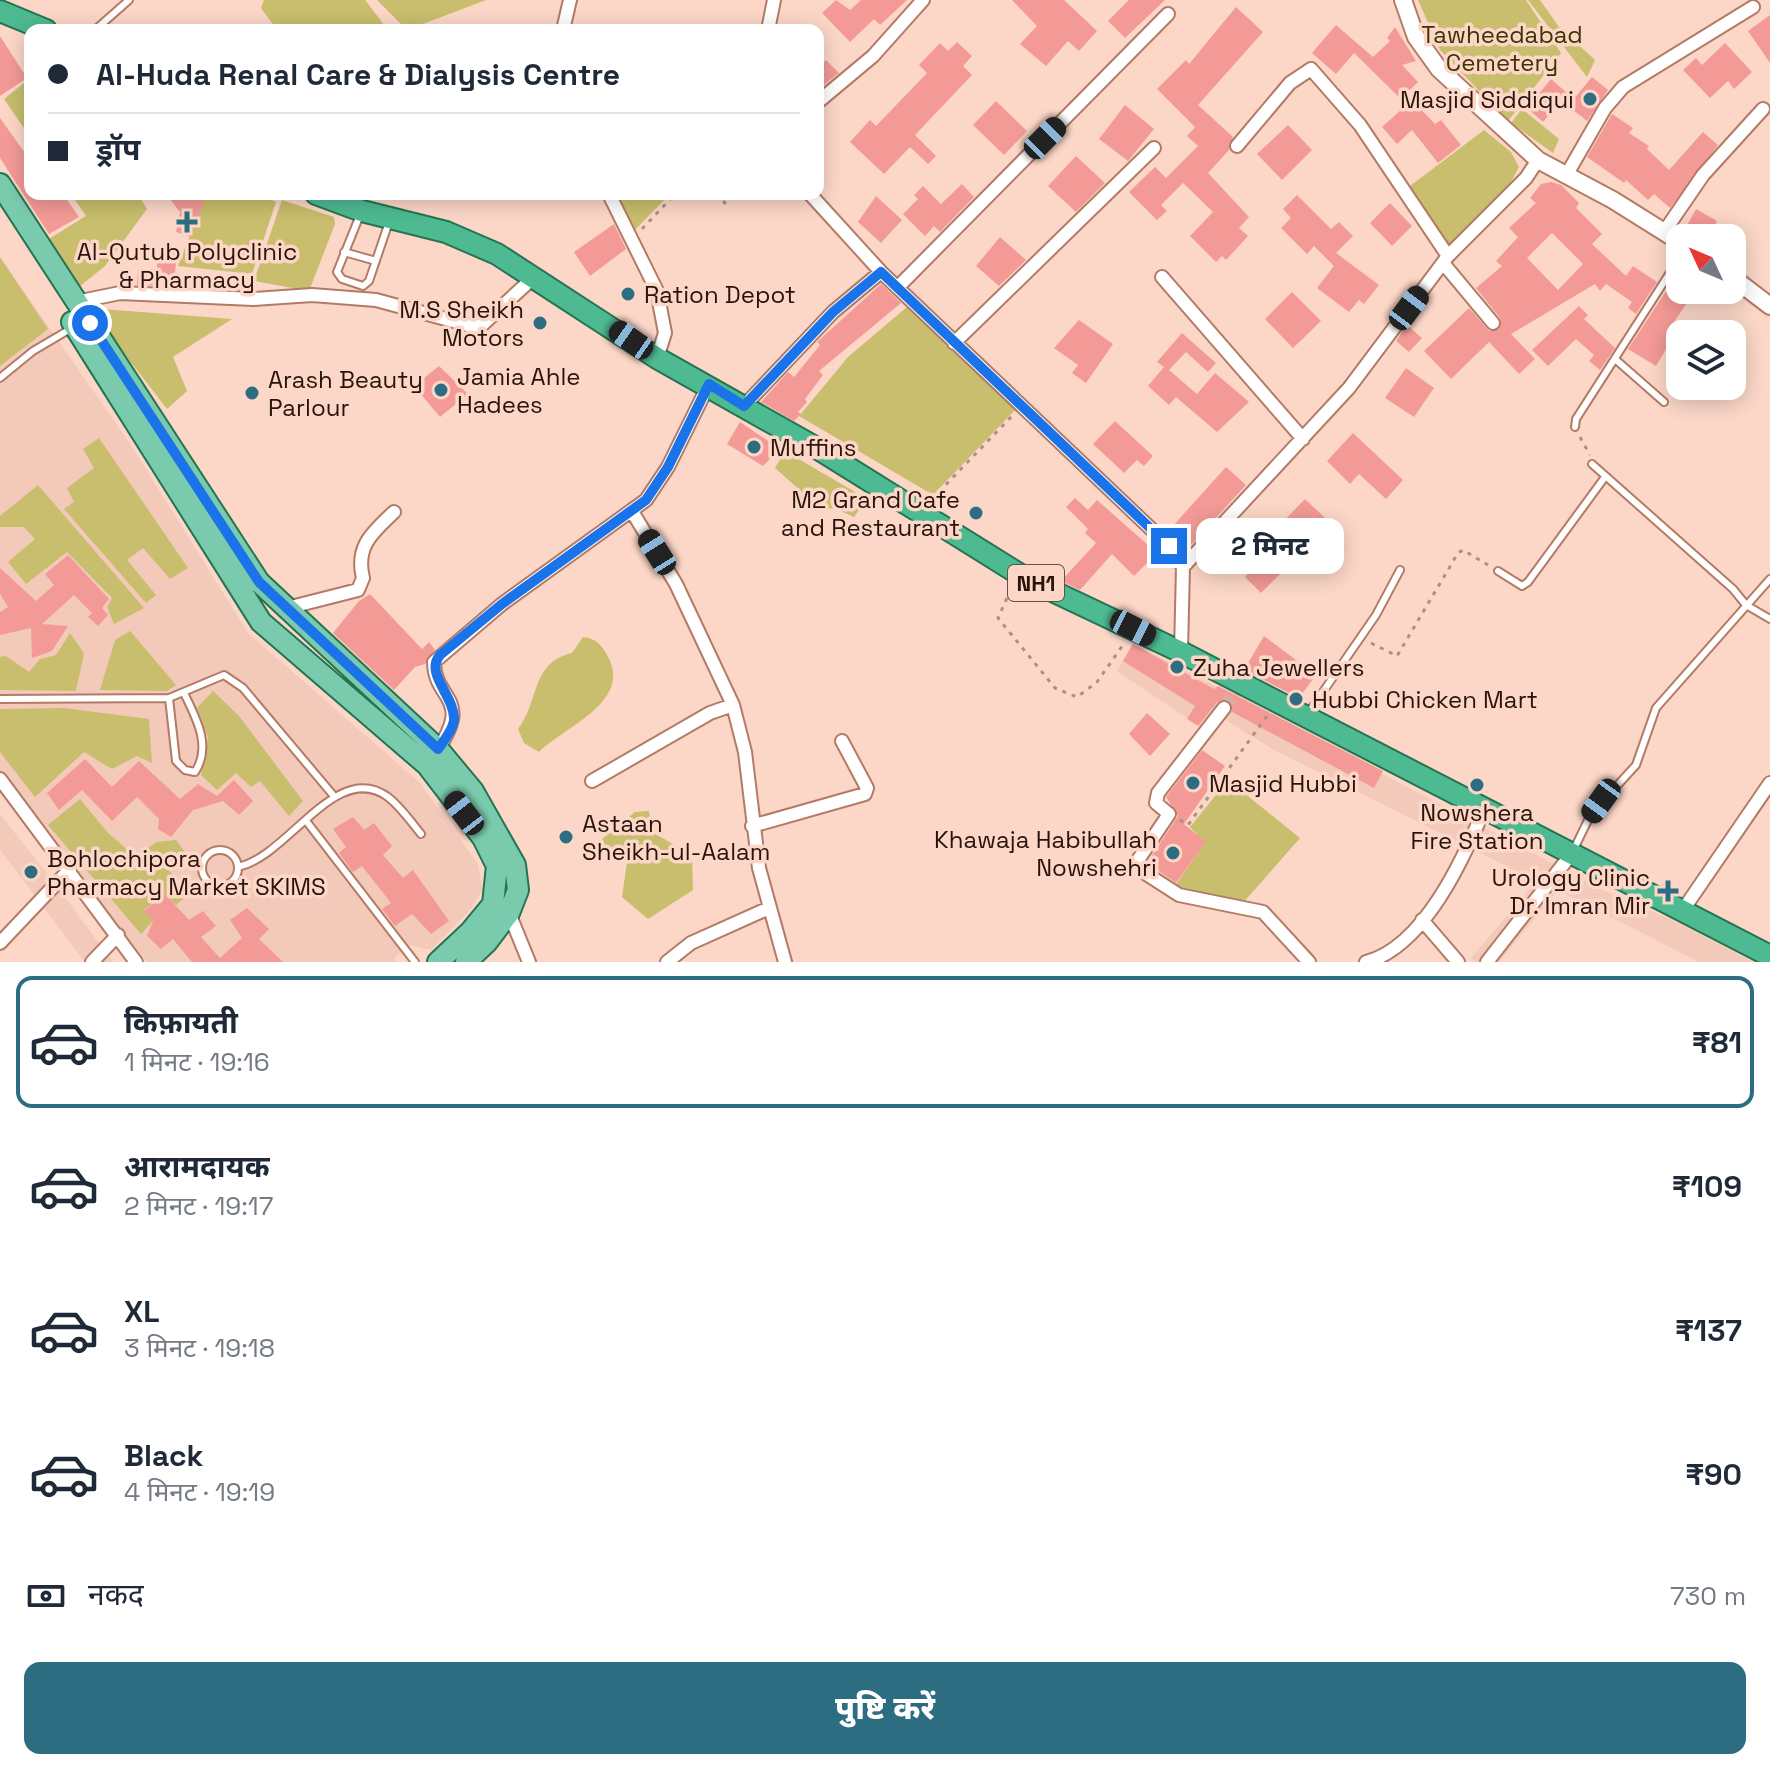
<!DOCTYPE html>
<html lang="hi">
<meta charset="utf-8">
<style>
:root{--surface:#fff;--page:#f2f2f3;--text:#1f2937;--muted:#747a83;--line:#e0e1e3;--accent:#2d6d81}
body{margin:0;font-family:"Space Grotesk","Noto Sans Devanagari",sans-serif;background:var(--page);color:var(--text);height:100vh;display:flex;flex-direction:column;font-size:30px;white-space:nowrap}
*{box-sizing:border-box;margin:0}
p{font-size:26px;color:var(--muted)}
.icon{flex:none;width:44px;height:44px;fill:none;stroke:currentColor;stroke-width:2;stroke-linecap:round;stroke-linejoin:round}
.map{position:relative;height:962px;overflow:hidden}
.sheet{display:flex;flex-direction:column;background:var(--surface);flex:1}
.sheet>*{flex:none}
.banner{position:absolute;left:24px;top:24px;width:800px;height:176px;border-radius:16px;box-shadow:0 4px 20px #0003;display:grid;align-content:center;height:176px;padding:0 24px;background:var(--surface)}
.needle{width:52px;rotate:314deg}
.buttons{position:absolute;left:1666px;top:224px;display:grid;gap:16px}
.buttons a{display:grid;place-items:center;width:80px;height:80px;border-radius:16px;background:var(--surface);box-shadow:0 4px 20px #0003;font-size:40px}
.end{position:absolute;width:36px;height:36px;margin:-18px;border:10px solid #1a73e8;background:#fff;box-shadow:0 0 0 4px #fff}
.from{border-radius:50%}
.bubble{position:absolute;height:56px;border-radius:16px;background:var(--surface);box-shadow:0 4px 20px #0003;font-size:26px;font-weight:800;line-height:56px;text-align:center}
.car{position:absolute;width:24px;height:48px;margin:-24px -12px;border-radius:10px;box-shadow:0 0 6px 2px #0007;background:linear-gradient(#222 24%,#8ab4d8 0 40%,#222 0 76%,#8ab4d8 0 86%,#222 0)}
.banner b{display:flex;align-items:center;gap:28px;height:76px;font-size:30px}
.banner b+b{border-top:2px solid var(--line)}
.banner i{width:20px;height:20px;background:var(--text)}
ul{padding:14px 0 0;list-style:none}
li{display:flex;align-items:center;gap:24px;height:132px;margin:0 16px 12px;padding:0 8px;border:4px solid transparent;border-radius:16px}
li div{flex:1}
li b{display:block;font-size:30px}
li em{font-style:normal;font-weight:800}
li.active{border-color:var(--accent)}
li>.icon{width:72px;height:72px;stroke-width:1.5}
.pay{display:flex;align-items:center;gap:20px;height:88px;padding:0 24px;font-size:30px}
.pay p{margin-inline-start:auto}
.action{display:flex;gap:16px;margin-top:auto;padding:16px 24px}
.action a{flex:1;height:92px;border-radius:16px;background:var(--accent);color:#fff;font-size:32px;font-weight:800;line-height:92px;text-align:center}
.map>svg:first-child{display:block}
</style>
<div class="map">
<svg width="1770" height="962" viewBox="0 0 1770 962">
<rect width="100%" height="100%" fill="#fcd7c8"/>
<path fill="#f3c9b9" d="M0,257L131,445L248,633L420,783L478,864L483,889L471,909L431,950L410,945L395,957V962H147L0,773Z
M1133,643L1613,895L1670,919L1753,962H1699L1558,890L1499,962H1475L1471,958L1536,881L1274,750L1224,719L1211,734L1117,671Z
M0,814L62,893L113,962H85L0,850Z"/>
<path fill="#c8be6d" d="M264,0H365L388,30H277L261,8Z
M377,0H486L407,30Z
M1418,0H1526L1561,53L1508,121L1440,50Z
M1528,0H1540L1559,27L1595,60L1587,77Z
M30,78V137L4,99Z
M1522,109L1559,139L1553,153L1511,123Z
M1484,130L1511,152L1519,167L1507,189L1451,247L1444,245L1410,186Z
M71,194H138L147,209L105,266L74,291L47,240L86,216Z
M206,194H259L276,202L252,274L178,266Z
M612,194H668L669,195L632,233Z
M282,200L334,217L335,224L309,291L254,281Z
M0,257L48,329L0,366Z
M907,307L1015,410L933,495L799,416L848,357Z
M89,308L232,319L173,357L187,391L167,409Z
M99,438L188,568L170,579L143,548L127,560L156,595L146,603L64,509L74,502L67,488L94,468L83,449Z
M785,451L867,499L854,517L834,508L822,510L775,468Z
M38,485L144,608L114,624L107,607L112,598L67,552L26,584L8,562L35,539L24,527H0V516Z
M130,631L176,685L167,691L100,690L115,640Z
M70,633L84,653L76,691L0,690V657L6,656L29,672L40,659L56,655Z
M583,637C595,638 601,644 607,655C634,701 566,726 539,752L524,743L518,729C540,701 530,663 572,653Z
M213,691L239,716L303,801L289,816L260,781L251,787L236,773L217,790L201,775L208,738L197,708Z
M64,708L149,719L152,763L137,756L112,769L84,752L35,797L0,752V709Z
M1228,780L1300,838L1243,903L1174,887L1205,843L1190,827Z
M80,799L108,833L135,856L157,842L176,840L185,852L168,869L189,894L176,905L165,894L144,910L153,921L141,934L48,825Z
M649,811L652,832L692,855L693,890L648,919L622,897L627,862L608,855L602,839L635,812Z"/>
<path fill="#f39a96" fill-rule="evenodd" d="M836,0L850,10L861,0H907L880,25L874,19L850,42L822,13Z
M1012,0H1064L1097,31L1079,51L1068,41L1046,66L1020,44L1037,26Z
M1129,0H1165L1125,38L1108,21Z
M1236,7L1263,32L1198,105L1233,137L1229,150L1208,173L1249,217L1239,228L1248,236L1226,260L1222,256L1216,262L1190,236L1213,212L1183,183L1161,205L1167,211L1157,220L1129,192L1155,167L1166,178L1198,146L1187,136L1195,127L1157,89L1186,60L1189,64Z
M1770,15V63L1748,31Z
M1336,25L1373,57L1390,41L1387,38L1395,27L1416,61L1402,65L1418,82L1401,99L1354,53L1336,74L1312,53Z
M0,36L27,78L0,96Z
M957,42L972,56L963,66L972,75L915,135L936,156L928,164L910,147L884,174L850,142L870,120L876,126L927,73L919,65L940,43L948,51Z
M1725,43L1752,72L1734,89L1728,81L1710,98L1683,70L1696,58L1702,65Z
M826,60L839,73L819,89L818,68Z
M1592,77L1608,90L1587,121L1568,106Z
M1551,79L1567,93L1543,122L1527,108Z
M1412,100L1435,124L1441,120L1461,145L1438,163L1412,130L1397,144L1382,127Z
M996,101L1027,131L1004,155L973,125Z
M1125,105L1154,129L1128,161L1099,139Z
M1612,114L1633,128L1629,133L1649,146L1647,149L1669,170L1703,132L1718,145L1670,208L1654,194L1648,200L1626,180L1624,183L1587,157Z
M0,118L30,160V194H63L79,217L49,234L0,158Z
M1288,125L1312,150L1282,180L1257,154Z
M1076,156L1105,183L1076,212L1048,186Z
M1551,182L1561,185L1579,203L1576,208L1602,234L1592,244L1626,276L1633,266L1657,282L1636,314L1628,308L1632,302L1606,284L1600,291L1595,284L1511,334L1535,359L1519,374L1489,342L1451,379L1424,351L1469,308L1489,331L1499,329L1500,318L1476,288L1502,266L1496,261L1518,237L1509,228L1536,203L1530,198L1541,184ZM1552,233L1583,264L1558,290L1527,258Z
M962,184L974,197L940,232L934,226L925,236L903,214L918,199L914,195L923,186L941,204Z
M166,194H207L191,237L176,232L180,212Z
M1297,195L1331,229L1339,222L1353,236L1336,253L1379,285L1364,304L1359,300L1349,312L1317,288L1334,266L1314,246L1307,254L1281,228L1291,218L1283,209Z
M876,196L902,220L881,243L858,222Z
M1390,203L1412,226L1392,246L1370,223Z
M1696,209L1717,221L1714,227L1732,238H1701L1685,229Z
M614,224L626,249L590,276L574,252Z
M1000,237L1026,260L999,286L976,266Z
M177,251L174,286L137,285L138,269H157V254Z
M1680,270V290H1696L1669,329L1680,338L1674,347L1669,344L1656,366L1628,349Z
M881,284L901,303L819,371L823,375L805,399L807,402L798,412L801,414L794,421L761,402L788,372L794,377L820,345L817,342Z
M1292,292L1321,321L1293,348L1265,319Z
M1579,306L1588,315L1584,319L1615,348L1600,370L1589,361L1594,355L1576,339L1548,366L1532,350Z
M1079,320L1113,344L1086,383L1072,373L1078,365L1054,348Z
M1407,325L1422,338L1409,352L1396,341Z
M1182,333L1216,363L1208,372L1186,352L1169,370L1197,394L1215,373L1249,402L1217,432L1176,397L1169,405L1148,386L1164,367L1157,362Z
M439,366L468,394L440,417L414,386Z
M1406,368L1434,388L1414,417L1385,398Z
M1115,421L1153,456L1144,466L1137,460L1124,473L1093,444Z
M740,422L780,449L763,466L727,444Z
M1353,433L1403,480L1386,499L1359,474L1350,484L1327,461Z
M1226,467L1246,485L1190,546L1171,528Z
M1075,498L1088,510L1097,500L1157,553L1134,576L1112,554L1080,590L1061,581L1096,543L1085,533L1088,529L1066,507Z
M1305,499L1340,532L1313,560L1303,551L1261,593L1245,577L1250,571L1235,557L1263,528L1270,535Z
M68,555L109,599L102,608L108,615L98,626L88,617L92,613L74,595L42,624L68,626L52,651L32,658L31,628L0,635V612L8,607L0,594V568L36,601L54,585L45,574Z
M370,594L422,649L429,642L435,650L425,664L415,667L394,690L333,633L359,601Z
M1264,636L1316,675L1299,698L1244,670Z
M1133,644L1214,689L1218,686L1383,771L1374,788L1232,712V704L1226,699L1217,702L1198,726L1187,719L1195,706L1123,661Z
M1147,713L1170,734L1150,756L1129,734Z
M1202,750L1225,766L1184,824L1206,842L1176,883L1147,863L1178,816L1166,797Z
M85,759L112,787L139,761L180,799L198,784L217,796L234,780L253,801L239,815L223,801L193,810L171,837L158,829L159,819L137,797L112,821L82,790L59,810L47,793Z
M353,817L364,830L374,823L392,846L383,855L403,878L413,870L449,921L431,934L412,914L395,926L382,909L391,903L362,866L353,872L339,853L346,847L333,829Z
M165,894L189,920L203,911L216,926L201,937L220,958L242,938L230,920L247,908L269,929L259,939L283,962H192L173,939L161,949L147,936L153,921L144,911Z"/>
<g fill="none" stroke-linecap="round" stroke-linejoin="round">
<path stroke="#d2b0a2" stroke-width="12" stroke-dasharray="12 6" stroke-linecap="butt" d="M1224,708L1235,692"/>
<g stroke="#b37b65" stroke-width="10">
<path id="service" d="M95,30L129,0
M360,215L337,272L342,279L363,286L369,281L389,222
M344,252L376,261
M1615,359L1664,402
M0,378L33,351L72,328
M1575,427L1576,419L1680,257
M1592,464L1733,589L1746,605L1770,619
M1498,571L1522,586L1528,582L1605,477
M169,698L176,761L185,770L195,772C212,746 196,718 184,693
M0,699L169,698L224,675L243,688L333,795
M1307,715L1376,615L1400,570
M307,822L415,962
M1574,849L1591,814L1636,765L1656,708L1770,579
M202 868a18 18 0 1 1 36 0a18 18 0 1 1-36 0Z
M238,867C289,856 336,759 388,797C401,807 411,822 421,834"/>
</g>
<g stroke="#b37b65" stroke-width="16">
<path id="minor" d="M563,30L570,0
M768,30L774,0
M818,102L873,56L923,0
M1237,146L1290,83L1311,69L1360,125L1448,256
M1567,174L1605,108L1623,87L1753,7
M609,194L657,291L665,333L657,358
M810,194L881,272L1169,546L1183,567L1181,652
M1664,232L1703,175L1763,109
M1443,263L1493,323
M1162,277L1303,439
M899,286L1168,14
M76,302L120,293L253,299L312,295L376,300L475,327L483,324L535,276
M954,343L1154,148
M744,406L833,312L881,272
M633,513L676,584L733,705L745,752L759,868L785,962
M1183,567L1349,388L1448,256L1526,178L1538,160
M287,608L358,590L363,578C355,546 373,532 394,512
M1224,708L1158,793L1156,803L1169,814L1134,866L1179,895L1263,912L1309,962
M438,749C473,697 434,700 434,662L502,604L646,500L668,467L709,384
M0,779L136,962
M592,781L710,713L733,705
M752,826L865,794L867,788L842,741
M1683,910L1770,783
M509,913L529,962
M1422,920L1458,962
M0,943L70,869
M92,962L118,935
M667,962L691,943L769,908
M1366,962C1424,947 1464,858 1485,807
M1487,962L1573,852"/>
</g>
<g stroke="#b37b65" stroke-width="20">
<path id="tertiary" d="M1403,0L1416,37L1439,69L1538,160L1613,200L1680,242
M1732,277L1770,306"/>
</g>
<g stroke="#247451" stroke-width="24">
<path id="primary" d="M0,184L259,582L438,749L473,791L515,865L518,890L509,913L487,942L466,962
M72,322L261,622L427,765L483,838L497,866L493,904L470,932L438,962"/>
</g>
<g stroke="#247451" stroke-width="24">
<path id="trunk" d="M0,11L46,30
M316,194L362,211L446,232L497,254L657,358L820,450L1027,579L1181,652L1770,956"/>
</g>
<path stroke="#af8f83" stroke-width="3" stroke-dasharray="4 6" stroke-linecap="butt" d="M716,194L728,206
M642,229L675,194
M1580,437L1590,455
M932,499L1013,415
M1011,589L998,618L1055,688L1077,697L1097,682L1123,645
M1371,643L1397,656L1458,553L1463,550L1488,565
M1180,820L1188,825L1267,716"/>
<use href="#service" stroke="#fff" stroke-width="6"/>
<use href="#minor" stroke="#fff" stroke-width="12"/>
<use href="#tertiary" stroke="#fff" stroke-width="16"/>
<use href="#primary" stroke="#7acbad" stroke-width="20"/>
<use href="#trunk" stroke="#4eba92" stroke-width="20"/>
</g>
<g fill="none" stroke-linecap="round" stroke-linejoin="round">
<path stroke="#1a73e8" stroke-width="10" d="M90,323L259,582L438,749C444,741 452,731 454,721C456,697 424,674 440,655L502,604L646,500L668,467L709,384L744,406L833,312L881,272L1169,546"/>
</g>
<g fill="#2d6d81" stroke="#fcd7c8" stroke-width="3">
<circle cx="1590" cy="99" r="8"/>
<path d="M183 210h8v8h8v8h-8v8h-8v-8h-8v-8h8z"/>
<circle cx="628" cy="294" r="8"/>
<circle cx="540" cy="323" r="8"/>
<circle cx="441" cy="390" r="8"/>
<circle cx="252" cy="393" r="8"/>
<circle cx="754" cy="447" r="8"/>
<circle cx="976" cy="513" r="8"/>
<circle cx="1177" cy="667" r="8"/>
<circle cx="1296" cy="699" r="8"/>
<circle cx="1193" cy="783" r="8"/>
<circle cx="1477" cy="785" r="8"/>
<circle cx="566" cy="837" r="8"/>
<circle cx="1173" cy="853" r="8"/>
<circle cx="31" cy="872" r="8"/>
<path d="M1664 879h8v8h8v8h-8v8h-8v-8h-8v-8h8z"/>
</g>
<g text-anchor="middle" dominant-baseline="central" stroke-width="7" stroke-linejoin="round" paint-order="stroke">
<rect fill="#fcd7c8" stroke="#684e44" stroke-width="2" x="1008" y="565" width="56" height="36" rx="6"/>
<g font-size="22" font-weight="bold" fill="#29130b">
<text x="1036" y="583">NH1</text>
</g>
<g font-size="24" fill="#3b3503" stroke="#fcd7c8">
<text x="1502" y="34">Tawheedabad<tspan x="1502" dy="28">Cemetery</tspan></text>
</g>
<g font-size="24" fill="#29130b" stroke="#fcd7c8" text-anchor="start">
<text x="1574" y="99" text-anchor="end">Masjid Siddiqui</text>
<text x="187" y="251" text-anchor="middle">Al-Qutub Polyclinic<tspan x="187" dy="28">&amp; Pharmacy</tspan></text>
<text x="644" y="294">Ration Depot</text>
<text x="524" y="309" text-anchor="end">M.S Sheikh<tspan x="524" dy="28">Motors</tspan></text>
<text x="457" y="376">Jamia Ahle<tspan x="457" dy="28">Hadees</tspan></text>
<text x="268" y="379">Arash Beauty<tspan x="268" dy="28">Parlour</tspan></text>
<text x="770" y="447">Muffins</text>
<text x="960" y="499" text-anchor="end">M2 Grand Cafe<tspan x="960" dy="28">and Restaurant</tspan></text>
<text x="1193" y="667">Zuha Jewellers</text>
<text x="1312" y="699">Hubbi Chicken Mart</text>
<text x="1209" y="783">Masjid Hubbi</text>
<text x="1477" y="812" text-anchor="middle">Nowshera<tspan x="1477" dy="28">Fire Station</tspan></text>
<text x="582" y="823">Astaan<tspan x="582" dy="28">Sheikh-ul-Aalam</tspan></text>
<text x="1157" y="839" text-anchor="end">Khawaja Habibullah<tspan x="1157" dy="28">Nowshehri</tspan></text>
<text x="47" y="858">Bohlochipora<tspan x="47" dy="28">Pharmacy Market SKIMS</tspan></text>
<text x="1650" y="877" text-anchor="end">Urology Clinic<tspan x="1650" dy="28">Dr. Imran Mir</tspan></text>
</g>
</g>
</svg>
<div class="buttons">
<a><svg class="needle" viewBox="-14 -14 28 28"><path d="M0-13l5 13h-10z" fill="#e53935"/><path d="M0 13l5-13h-10z" fill="#747a83"/></svg></a>
<a><svg class="icon" aria-label="layers" viewBox="0 0 24 24"><path d="M12 4l9 5-9 5-9-5zM3 14l9 5 9-5"/></svg></a>
</div>
<i class="end from" style="left:90px;top:323px"></i>
<i class="end" style="left:1169px;top:546px"></i>
<div class="bubble" style="left:1196px;top:518px;width:148px">2 मिनट</div>
<i class="car" style="left:1045px;top:138px;rotate:45deg"></i>
<i class="car" style="left:1409px;top:308px;rotate:37deg"></i>
<i class="car" style="left:631px;top:340px;rotate:305deg"></i>
<i class="car" style="left:657px;top:552px;rotate:328deg"></i>
<i class="car" style="left:1133px;top:628px;rotate:117deg"></i>
<i class="car" style="left:1601px;top:801px;rotate:216deg"></i>
<i class="car" style="left:464px;top:813px;rotate:322deg"></i>
<div class="banner">
<b><i class="from"></i>Al-Huda Renal Care &amp; Dialysis Centre</b>
<b><i></i>ड्रॉप</b>
</div>
</div>
<section class="sheet">
<ul>
<li class="active"><svg class="icon" aria-label="car" viewBox="0 0 24 24"><path d="M5 17H2v-5l4-1 3-4h7l3 4 3 1v5h-3M9 17h6M6 11h13"/><circle cx="7" cy="17" r="2"/><circle cx="17" cy="17" r="2"/></svg><div><b>किफ़ायती</b><p>1 मिनट · 19:16</p></div><em>₹81</em></li>
<li><svg class="icon" aria-label="car" viewBox="0 0 24 24"><path d="M5 17H2v-5l4-1 3-4h7l3 4 3 1v5h-3M9 17h6M6 11h13"/><circle cx="7" cy="17" r="2"/><circle cx="17" cy="17" r="2"/></svg><div><b>आरामदायक</b><p>2 मिनट · 19:17</p></div><em>₹109</em></li>
<li><svg class="icon" aria-label="car" viewBox="0 0 24 24"><path d="M5 17H2v-5l4-1 3-4h7l3 4 3 1v5h-3M9 17h6M6 11h13"/><circle cx="7" cy="17" r="2"/><circle cx="17" cy="17" r="2"/></svg><div><b>XL</b><p>3 मिनट · 19:18</p></div><em>₹137</em></li>
<li><svg class="icon" aria-label="car" viewBox="0 0 24 24"><path d="M5 17H2v-5l4-1 3-4h7l3 4 3 1v5h-3M9 17h6M6 11h13"/><circle cx="7" cy="17" r="2"/><circle cx="17" cy="17" r="2"/></svg><div><b>Black</b><p>4 मिनट · 19:19</p></div><em>₹90</em></li>
</ul>
<div class="pay"><svg class="icon" aria-label="cash" viewBox="0 0 24 24"><path d="M3 7h18v10H3z"/><circle cx="12" cy="12" r="2"/></svg>नकद<p>730 m</p></div>
<div class="action"><a>पुष्टि करें</a></div>
</section>
